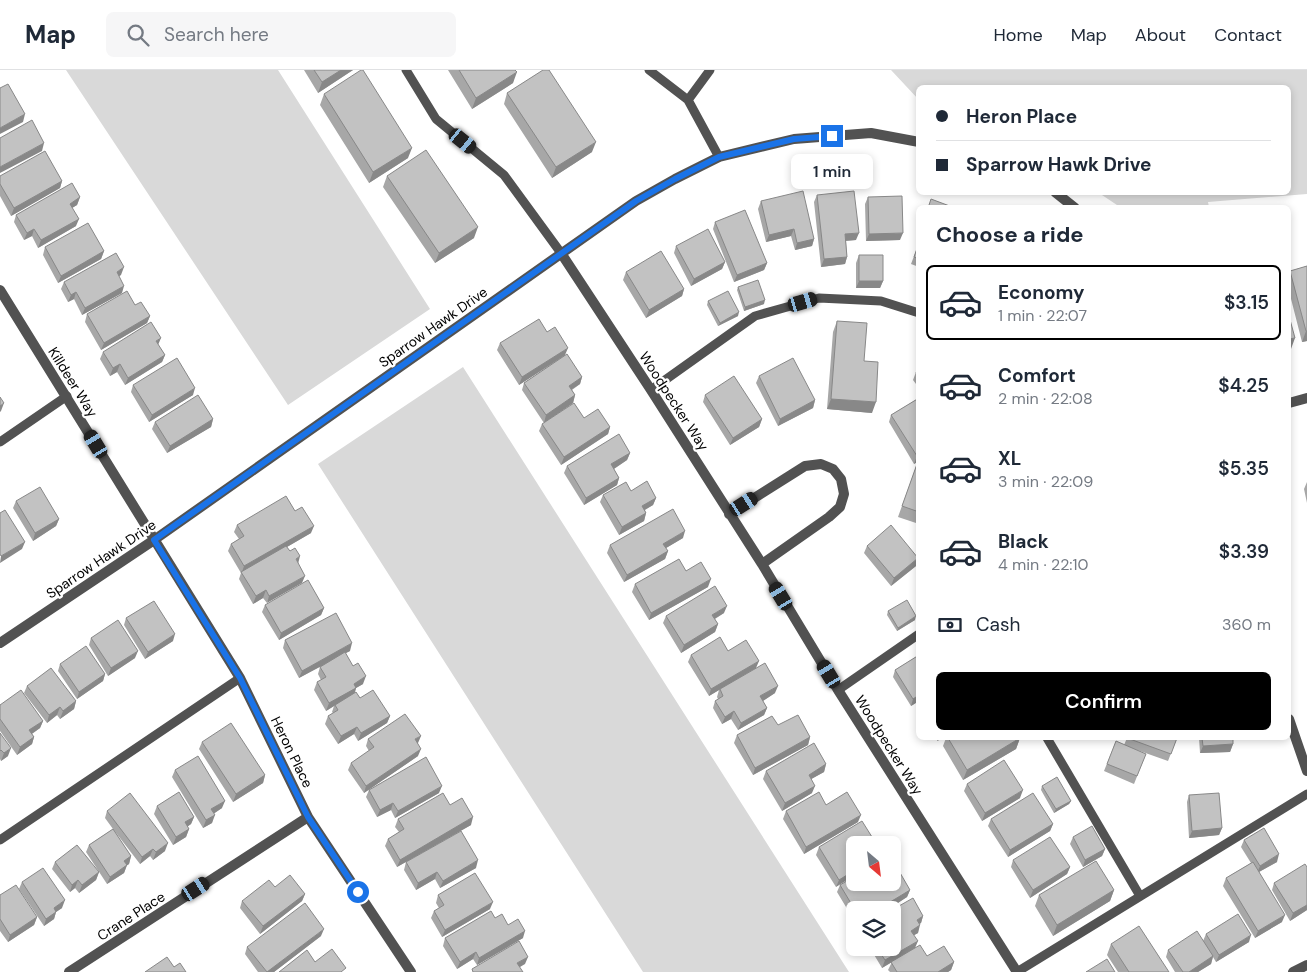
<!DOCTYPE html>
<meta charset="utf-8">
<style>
:root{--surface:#fff;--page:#f6f6f7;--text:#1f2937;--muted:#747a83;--line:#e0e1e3;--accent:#000}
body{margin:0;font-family:"DM Sans",sans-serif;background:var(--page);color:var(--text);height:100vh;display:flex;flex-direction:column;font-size:19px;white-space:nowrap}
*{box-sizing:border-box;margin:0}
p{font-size:16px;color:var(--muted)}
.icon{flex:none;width:28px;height:28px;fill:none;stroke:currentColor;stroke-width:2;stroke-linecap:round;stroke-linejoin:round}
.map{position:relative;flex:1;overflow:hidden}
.details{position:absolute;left:916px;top:135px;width:375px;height:535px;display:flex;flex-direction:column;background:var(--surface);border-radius:8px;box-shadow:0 2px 8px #0003}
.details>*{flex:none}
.banner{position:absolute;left:916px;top:15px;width:375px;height:110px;border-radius:8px;box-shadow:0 2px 8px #0003;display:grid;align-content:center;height:110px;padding:0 20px;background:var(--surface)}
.needle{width:32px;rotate:152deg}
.buttons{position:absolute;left:846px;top:766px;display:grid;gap:10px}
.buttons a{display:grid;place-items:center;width:55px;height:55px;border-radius:8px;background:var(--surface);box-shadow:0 2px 8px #0003;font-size:25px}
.end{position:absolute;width:22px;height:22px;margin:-11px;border:6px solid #1a73e8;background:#fff;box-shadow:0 0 0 2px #fff}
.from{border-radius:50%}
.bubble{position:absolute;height:35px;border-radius:8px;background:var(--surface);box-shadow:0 2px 8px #0003;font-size:16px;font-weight:600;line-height:35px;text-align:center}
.car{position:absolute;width:15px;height:30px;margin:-15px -8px;border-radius:6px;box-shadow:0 0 4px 1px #0007;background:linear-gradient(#222 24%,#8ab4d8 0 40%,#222 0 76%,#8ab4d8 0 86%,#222 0)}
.banner b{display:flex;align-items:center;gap:18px;height:48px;font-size:19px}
.banner b+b{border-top:1px solid var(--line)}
.banner i{width:12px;height:12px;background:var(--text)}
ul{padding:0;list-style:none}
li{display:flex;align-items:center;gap:15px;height:75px;margin:0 10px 8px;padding:0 10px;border:2px solid transparent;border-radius:8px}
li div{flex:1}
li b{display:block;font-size:19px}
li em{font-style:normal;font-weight:600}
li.current{border-color:var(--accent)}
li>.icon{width:45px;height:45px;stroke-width:1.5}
h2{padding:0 20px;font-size:22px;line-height:60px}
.pay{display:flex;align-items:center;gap:12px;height:55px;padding:0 20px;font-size:19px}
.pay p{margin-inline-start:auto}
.action{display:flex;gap:10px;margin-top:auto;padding:10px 20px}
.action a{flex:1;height:58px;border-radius:8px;background:var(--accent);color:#fff;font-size:20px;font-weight:600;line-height:58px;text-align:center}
header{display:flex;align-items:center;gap:30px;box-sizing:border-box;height:70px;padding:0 25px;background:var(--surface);border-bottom:1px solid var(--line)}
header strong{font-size:24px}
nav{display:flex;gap:28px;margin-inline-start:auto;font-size:18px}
.search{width:350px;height:45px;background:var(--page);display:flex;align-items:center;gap:12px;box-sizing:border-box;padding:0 18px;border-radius:8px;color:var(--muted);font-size:19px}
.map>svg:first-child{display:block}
</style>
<header>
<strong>Map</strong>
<div class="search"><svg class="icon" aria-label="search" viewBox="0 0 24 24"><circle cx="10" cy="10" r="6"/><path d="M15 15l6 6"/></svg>Search here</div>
<nav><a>Home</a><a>Map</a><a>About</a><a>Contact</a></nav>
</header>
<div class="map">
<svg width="1307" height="902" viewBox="0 0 1307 902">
<rect width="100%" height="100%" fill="#fff"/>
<path fill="#d9d9d9" d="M66,0H278L430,239L288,335Z
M891,0H1307V124L1208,132L1209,137H1120L1099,123L1289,122V18H919V30Z
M463,297L849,902H643L318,394Z"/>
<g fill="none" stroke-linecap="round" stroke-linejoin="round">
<path stroke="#525252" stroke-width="9" d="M406,0L436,49L504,105L561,183
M649,0L688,30L719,87
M688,30L710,0
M651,320L755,246L819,228L881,231L919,243
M0,372L67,326
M838,620L919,564
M1047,668L1140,826
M0,770L240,608
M1017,902L1307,724"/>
<path stroke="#525252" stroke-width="10" d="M1055,122L1075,138
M561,183L651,320L762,494L838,620L1017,902
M0,220L240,608L308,747L411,902
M1289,333L1307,328
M729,444L805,396L821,394L833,399L841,409L844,424L840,437L829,447L762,494
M0,573L154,470L636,131L675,109L719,87L794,69L871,63L919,72
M1289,649L1307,701
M69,902L308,747
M1293,902L1307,895"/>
</g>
<path fill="#a7a7a7" d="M304,0H353L318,23Z
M448,0H515L513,13L472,39Z
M507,23L592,82L552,108L504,34Z
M324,24L408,88L369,113L320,35Z
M0,106L62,111L60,118L11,146L0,126Z
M387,106L474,168L435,193L383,117Z
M817,125L856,170L846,171L847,187L845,194L821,197L814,132Z
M80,127L77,135L72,138L76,156L38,178L32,166L24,170L14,152L16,145Z
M868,127L900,170L866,171L865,134Z
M761,131L814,169L812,176L795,180L791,166L766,172L758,139Z
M715,152L767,193L764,200L734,212L713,159Z
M919,173V197L911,194Z
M676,176L725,192L722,199L691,216L674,183Z
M45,177L104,181L101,189L58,213L43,185Z
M859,185L883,211L880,218H856V193Z
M1307,196V271L1302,272L1289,221V205L1290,201Z
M626,202L684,219L682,226L646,248L623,210Z
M121,205L119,206L122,223L82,245L74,229L68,232L61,219L64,212Z
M738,217L764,234L744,241L737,220Z
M708,231L738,246L718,256L707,235Z
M135,235L150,246L147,253L101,280L85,252L87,244Z
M837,251L864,291L872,343L827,339L833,262Z
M547,262L582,307L580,314L572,320L575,325L573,333L544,353L522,320L524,313L558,290L519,315L497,280L500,273Z
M158,275L165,285L162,292L125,315L117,302L110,306L100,289L103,282Z
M919,300V318L913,310L916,302Z
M759,306L815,330L813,338L778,356L756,313Z
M133,315L193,325L149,352L131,322Z
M705,325L762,349L759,357L730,375L703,332Z
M919,328V391L914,394L889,352L891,345Z
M584,348L610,357L608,364L561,395L539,361L542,354Z
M213,349L211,357L167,383L152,359L155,352Z
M630,383L627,390L614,399L619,408L617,415L584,435L564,403L567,396Z
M917,394L919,395V454L898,447Z
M1307,412V433L1304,419Z
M631,421L656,428L653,435L645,440L646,443L644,451L619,465L600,432L603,425Z
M16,431L59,449L56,456L33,471L13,438Z
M295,441L311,463L287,477L290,481L267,533L263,528L253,534L239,509L241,503L228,481L231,474L239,469L234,462L237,455Z
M683,468L666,478L668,481L665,489L624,512L607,483L610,475Z
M867,476L916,496L891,516L864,483Z
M686,501L708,517L649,550L632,522L635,514Z
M265,535L324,538L321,545L279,570L262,542Z
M888,541L915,550L897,561L887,545Z
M724,543L715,549L718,554L715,562L681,583L663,553L666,546Z
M126,548L173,571L145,589L124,555Z
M91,568L135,588L108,606L89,575Z
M285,570L350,581L345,583L363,614L356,618L355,622L360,628L390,646L387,653L358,671L354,664L338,674L325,654L328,646L333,643L332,642L334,636L326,641L314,620L317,612L321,610L318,604L320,597L322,595L299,608L283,578Z
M728,581L756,598L775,623L763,631L767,638L764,645L738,660L731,649L722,654L713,638L715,631L718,629L717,627L719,620L709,626L688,592L691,585Z
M919,585V631L911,636L893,607L895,600Z
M60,594L105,604L103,611L77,629L58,601Z
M27,616L76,631L74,639L60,649L57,645L47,653L24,623Z
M0,635L43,651L40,658L32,664L34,667L32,674L17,685L0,661Z
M778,655L810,667L808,675L753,705L734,673L737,665Z
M0,663L8,686L1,691L0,689Z
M946,668H1020L1016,679L963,710L943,676Z
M1127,668H1177L1168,691L1137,680L1146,684L1134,714L1104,701L1116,671L1124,675Z
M1199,668H1233V674L1230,682L1200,683Z
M368,669L418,673V686L364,723L348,700L351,693L369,681L366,676Z
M202,672L265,705L263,713L233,732L199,679Z
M826,694L824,702L811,709L812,723L782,741L763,709L766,701Z
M175,700L222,738L214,743L212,753L203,758L172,707Z
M967,714L1020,728L982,751L964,721Z
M1042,716L1071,731L1069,734L1054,743L1041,720Z
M369,720L439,723L395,748L391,740L377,747L366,727Z
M1189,725L1222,758L1219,765L1189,768L1187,732Z
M450,735L471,755L397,797L385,776L388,769L399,762L395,757L398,749Z
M826,735L858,752L804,784L783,749L786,741Z
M157,736L194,747L191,754L187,757L189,759L186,767L173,775L154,744Z
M107,741L165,781L153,790L150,786L140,794L113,759L131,786L129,794L127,795L124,803L107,814L86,782L89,775L113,759L105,748Z
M991,749L1053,754L1050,761L1008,787L988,756Z
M1073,767L1105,779L1102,786L1083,797L1070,774Z
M1244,770L1277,792L1259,802L1282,852L1255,868L1223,816L1226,808L1251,793L1241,777Z
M877,775L836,817L816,785L819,777Z
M1013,790L1070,797L1067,804L1030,828L1011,797Z
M55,792L99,802L96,810L79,823L75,818L70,822L52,799Z
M406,792L476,798L440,818L435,809L416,820L404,800Z
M1307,797V840L1290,851L1272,820L1274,813Z
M22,812L62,838L56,842L54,849L44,856L19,819Z
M840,815L910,820L907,827L887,840H855V852L837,822Z
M275,817L305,824L302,831L260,864L240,838L242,831Z
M1114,820L1110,831L1053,866L1035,836L1039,825Z
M0,825L37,847L34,855L8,872L0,861Z
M438,825L490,839L442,867L431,848L434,841L439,838L436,833Z
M923,846L921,853L919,854L918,863L914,865L915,878L927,886L954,892L951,900L948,902H890L888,900L892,892L882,898L870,878H892Z
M495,848L508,855L523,868L477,895L473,889L457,899L443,876L445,868Z
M1206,864L1249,872L1216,892L1213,887L1211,894L1198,902H1175L1166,887L1168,880L1203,871Z
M321,866L274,902H258L245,884L247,877Z
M1111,874L1169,902H1118L1107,885Z"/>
<path fill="#888" d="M341,0H353L318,23L322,12Z
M517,2L513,13L472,39L476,28Z
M25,44L23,52L0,64V58Z
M596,72L592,82L552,108L556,97Z
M44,73L42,81L0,103V97Z
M412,78L408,88L369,113L373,102Z
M62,111L60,118L11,146L14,138Z
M80,127L77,135L67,141L70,134Z
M79,149L76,156L38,178L41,170Z
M478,157L474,168L435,193L439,183Z
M34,159L32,166L24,170L27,163Z
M794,159L791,166L766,172L769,165Z
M859,163L856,170L842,171L845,164Z
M903,163L900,170L866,171L869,164Z
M814,169L812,176L795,180L797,173Z
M104,181L101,189L58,213L61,206Z
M847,187L845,194L821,197L824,189Z
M725,192L722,199L691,216L694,209Z
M767,193L764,200L734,212L737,205Z
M124,197L121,205L114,209L117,202Z
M859,211H883L880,218H856Z
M124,216L122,223L82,245L85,238Z
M684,219L682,226L646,248L649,240Z
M76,222L74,229L68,232L71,225Z
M765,230L764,234L744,241L745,237Z
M739,242L738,246L718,256L720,253Z
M150,246L147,253L101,280L104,273Z
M1306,261H1307V271L1302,272Z
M161,268L158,275L156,271Z
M1295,268L1291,279H1289V269Z
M568,278L565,285L519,315L522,307Z
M165,285L162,292L125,315L128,308Z
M120,294L117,302L110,306L113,298Z
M582,307L580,314L566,323L569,316Z
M195,318L193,325L149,352L152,345Z
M575,325L573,333L544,353L546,345Z
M831,329L876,332L872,343L827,339Z
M815,330L813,338L778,356L780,349Z
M4,333L1,341L0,342V336Z
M213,349L211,357L167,383L170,376Z
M762,349L759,357L730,375L733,368Z
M610,357L608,364L561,395L564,387Z
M630,383L627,390L609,402L611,394Z
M919,385V391L914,394L917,386Z
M619,408L617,415L584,435L586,428Z
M656,428L653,435L639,443L642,436Z
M646,443L644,451L619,465L622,457Z
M59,449L56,456L33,471L35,463Z
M314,456L311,463L242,503V502L244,496Z
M685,461L683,468L661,481L663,474Z
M25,472L22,479L0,493L1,486Z
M668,481L665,489L624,512L627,505Z
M300,486L298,494L296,489Z
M918,488L916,496L891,516L894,508Z
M305,506L302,513L267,533L269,526Z
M711,509L708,517L649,550L651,543Z
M266,520L263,528L253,534L256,526Z
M727,536L724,543L709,552L712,545Z
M324,538L321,545L279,570L281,563Z
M916,546L915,550L897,561L898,558Z
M718,554L715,562L681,583L684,575Z
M175,564L173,571L145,589L148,582Z
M352,573L350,581L299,608L302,601Z
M138,581L135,588L108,606L111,598Z
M759,591L756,598L709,626L711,619Z
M105,604L103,611L77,629L79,622Z
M366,606L363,614L356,618L354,625L335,635L334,636L326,641L329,633L354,614Z
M778,616L775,623L758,634L760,626Z
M919,625V631L911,636L913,629Z
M76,631L74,639L60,649L63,641Z
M60,637L57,645L47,653L49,645Z
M767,638L764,645L738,660L741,653Z
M734,641L731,649L722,654L725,647Z
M390,646L387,653L358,671L361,663Z
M43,651L40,658L27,667L29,660Z
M357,657L354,664L338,674L341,666Z
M421,666L418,673L412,677L415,669Z
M34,667L32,674L17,685L20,677Z
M810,667L808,675L753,705L755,698Z
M938,668H944L937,671Z
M1020,668L1016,679L963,710L967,700Z
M1233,674L1230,682L1200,683L1203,676Z
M11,678L8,686L1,691L4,683Z
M421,679L418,686L364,723L366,716Z
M826,694L824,702L806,712L809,705Z
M265,705L263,713L233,732L236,724Z
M442,716L439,723L395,748L398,741Z
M815,716L812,723L782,741L785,733Z
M1023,720L1020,728L982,751L985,743Z
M225,731L222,738L209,747L211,739Z
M1071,731L1069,734L1054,743L1056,739Z
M393,733L391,740L377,747L380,740Z
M215,745L212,753L203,758L206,750Z
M861,745L858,752L804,784L806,777Z
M194,747L191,754L182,760L185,752Z
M473,747L471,755L397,797L400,790Z
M1053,754L1050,761L1008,787L1010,780Z
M1222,758L1219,765L1189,768L1192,761Z
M189,759L186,767L173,775L176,767Z
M168,773L165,781L153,790L156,782Z
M153,779L150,786L140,794L142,787Z
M1105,779L1102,786L1083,797L1085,790Z
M1279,784L1277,792L1257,803L1260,796Z
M131,786L129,794L122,799L124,791Z
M478,790L476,798L440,818L443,811Z
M127,795L124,803L107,814L110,807Z
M1070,797L1067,804L1030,828L1033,820Z
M855,800V805L836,817L839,810Z
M99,802L96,810L79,823L82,815Z
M437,802L435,809L416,820L418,813Z
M78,810L75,818L70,822L72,815Z
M910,820L907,827L887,840H877Z
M1114,820L1110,831L1053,866L1057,855Z
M305,824L302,831L260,864L263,856Z
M65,830L62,838L56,842L54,849L44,856L46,849L54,838Z
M493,832L490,839L442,867L445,860Z
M1307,835V840L1290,851L1293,843Z
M1285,845L1282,852L1255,868L1258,861Z
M923,846L921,853L914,857L917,850Z
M37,847L34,855L8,872L10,865Z
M920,855L918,863L909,868L911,861Z
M324,859L321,866L274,902H267Z
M525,861L523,868L477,895L479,888Z
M1251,865L1249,872L1216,892L1219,885Z
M918,871L915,878L882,898L885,890Z
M476,882L473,889L457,899L460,892Z
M1213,886L1211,894L1198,902H1189Z
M528,887L525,894L515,900L517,893Z
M954,892L951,900L948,902H938Z"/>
<path fill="#c2c2c2" stroke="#888" d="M314,0H341L322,12Z
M361,0H363L412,78L373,102L324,24Z
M459,0H515L517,2L476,28Z
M543,0H549L596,72L556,97L507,23Z
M8,14L25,44L0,58V18Z
M32,50L44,73L0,97V68Z
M426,80L478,157L439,183L387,106Z
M45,81L62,111L14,138L0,114V106Z
M72,113L80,127L70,134L79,149L41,170L34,159L27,163L16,145Z
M803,121L814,169L797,173L794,159L769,165L761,131Z
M854,121L859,163L845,164L847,187L824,189L817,125Z
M902,126L903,163L869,164L868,127Z
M931,129L955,138H928Z
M745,140L767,193L737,205L715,152Z
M88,153L104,181L61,206L45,177Z
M708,159L725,192L694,209L676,176Z
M919,173V189L914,187Z
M661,181L684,219L649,240L626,202Z
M116,183L124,197L117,202L124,216L85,238L76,222L71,225L64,212Z
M859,185H883V211H859Z
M1307,196V261H1306L1290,201Z
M758,210L765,230L745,237L738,217Z
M127,221L135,235L141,232L150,246L104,273L87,244Z
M728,221L739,242L720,253L708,231Z
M1289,246L1295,268L1289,269Z
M539,249L547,262L555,257L568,278L522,307L500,273Z
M837,251L867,253L864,291L878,292L876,332L831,329Z
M151,252L161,268L156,271L165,285L128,308L120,294L113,298L103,282Z
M567,284L582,307L569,316L575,325L546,345L524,313Z
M177,288L195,318L152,345L133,315Z
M793,288L815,330L780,349L759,306Z
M919,300V307L916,302Z
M734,306L762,349L733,368L705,325Z
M198,325L213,349L170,376L155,352Z
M0,327L4,333L0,336Z
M919,328V385L917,386L891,345Z
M574,333L584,348L598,339L610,357L564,387L542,354Z
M619,364L630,383L611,394L619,408L586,428L567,396Z
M917,394L919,395V442L902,436Z
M647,411L656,428L642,436L646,443L622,457L603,425L626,412L631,421Z
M40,417L59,449L35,463L16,431Z
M286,426L295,441L302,437L314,456L244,496L231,474L244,466L237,455Z
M673,439L685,461L663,474L668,481L627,505L610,475Z
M5,440L25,472L1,486L0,484V443Z
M891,455L918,488L894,508L867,476Z
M286,476L290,481L295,478L300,486L296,489L305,506L269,526L266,520L256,526L241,502Z
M679,489L686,501L701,492L711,509L651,543L635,514Z
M308,510L324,538L281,563L265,535Z
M715,516L727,536L712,545L718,554L684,575L666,546Z
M907,530L916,546L898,558L888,541Z
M154,531L175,564L148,582L126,548Z
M336,543L352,573L302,601L285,570Z
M118,550L138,581L111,598L91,568Z
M720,567L728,581L746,570L759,591L711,619L691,585Z
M86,576L105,604L79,622L60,594Z
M345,582L353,596L358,593L366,606L354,614L356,618L329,633L317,612L326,607L320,597Z
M919,585V625L913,629L895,600Z
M765,593L778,616L760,626L767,638L741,653L734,641L725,647L715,631L723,626L720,619Z
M51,598L76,631L63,641L60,637L49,645L27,616Z
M21,620L43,651L29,660L34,667L20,677L0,649V635Z
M373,620L390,646L361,663L357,657L341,666L328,646L338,640L335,635L356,622L360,628Z
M405,644L421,666L415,669L421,679L366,716L351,693L374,677L368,669Z
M798,645L810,667L755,698L737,665L772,646L778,655Z
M231,653L265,705L236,724L202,672Z
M0,663L11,678L4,683L1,680L0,681Z
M948,668H1020L967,700Z
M1127,668H1177L1171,684Z
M1202,668H1233V674L1203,676Z
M1116,671L1146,684L1137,706L1107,694Z
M814,673L826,694L809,705L815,716L785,733L766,701Z
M198,686L225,731L211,739L215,745L206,750L175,700Z
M426,687L442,716L398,741L393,733L380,740L369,720Z
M1004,690L1023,720L985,743L967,714Z
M1057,707L1071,731L1056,739L1042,716Z
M179,722L194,747L185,752L189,759L176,767L157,736Z
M819,722L826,735L847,722L861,745L806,777L786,741Z
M130,723L168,773L156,782L153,779L142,787L107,741Z
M443,723L450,735L462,728L473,747L400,790L388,769L404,759L398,749Z
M1033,723L1053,754L1010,780L991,749Z
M1219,723L1222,758L1192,761L1189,725Z
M862,751L877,775H855V800L839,810L819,777Z
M1092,756L1105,779L1085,790L1073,767Z
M1264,758L1279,784L1260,796L1244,770Z
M113,759L131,786L124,791L127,795L110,807L89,775Z
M461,761L478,790L443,811L437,802L418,813L406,792Z
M1050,767L1070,797L1033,820L1013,790Z
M77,775L99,802L82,815L78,810L72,815L55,792Z
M1096,791L1114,820L1057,855L1039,825Z
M1253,792L1285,845L1258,861L1226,808Z
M1305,794L1307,797V835L1293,843L1274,813Z
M43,798L65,830L54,838L56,842L46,849L22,812Z
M899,801L910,820L877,840H855L840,815L855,806V812H892V805Z
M475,803L493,832L445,860L434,841L444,835L438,825Z
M290,805L305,824L263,856L242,831L269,810L275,817Z
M16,815L37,847L10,865L0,849V825Z
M913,828L923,846L917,850L920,855L911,861L918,871L885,890L877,878H892V840Z
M305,833L324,859L267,902L247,877Z
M491,841L495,848L502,844L508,855L518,849L525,861L479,888L476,882L460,892L445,868Z
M1238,844L1251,865L1219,885L1206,864Z
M1139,856L1169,902H1129L1111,874Z
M1197,861L1213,886L1189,902H1183L1168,880Z
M519,871L528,887L517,893L523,902H473L472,899Z
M920,875L927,886L944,876L954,892L938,902H897L891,892Z
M332,879L346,898L341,902H279L307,880L315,892Z
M167,887L174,897L180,893L186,902H145Z
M1107,889L1115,902H1086Z"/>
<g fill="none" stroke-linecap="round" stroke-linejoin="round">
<path stroke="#1a73e8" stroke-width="6" d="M358,822L308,747L240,608L154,470L636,131L675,109L719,87L794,69L832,66"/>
</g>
<g text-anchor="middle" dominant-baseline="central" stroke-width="4.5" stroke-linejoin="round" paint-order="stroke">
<g font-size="14" fill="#000" stroke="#fff">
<text transform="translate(433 257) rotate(-35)">Sparrow Hawk Drive</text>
<text transform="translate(73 312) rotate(58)">Killdeer Way</text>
<text transform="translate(674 331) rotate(57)">Woodpecker Way</text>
<text transform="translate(101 489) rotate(-34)">Sparrow Hawk Drive</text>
<text transform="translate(889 675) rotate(58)">Woodpecker Way</text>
<text transform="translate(292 682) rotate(64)">Heron Place</text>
<text transform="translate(131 846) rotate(-33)">Crane Place</text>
</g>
</g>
</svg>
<div class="buttons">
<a><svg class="needle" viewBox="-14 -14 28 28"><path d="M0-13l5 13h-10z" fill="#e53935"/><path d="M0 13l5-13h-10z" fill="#747a83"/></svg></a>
<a><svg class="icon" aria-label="layers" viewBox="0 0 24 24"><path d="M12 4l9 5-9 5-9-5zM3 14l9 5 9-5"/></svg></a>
</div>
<i class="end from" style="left:358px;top:822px"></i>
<i class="end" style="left:832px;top:66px"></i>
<div class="bubble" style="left:791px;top:84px;width:82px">1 min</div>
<i class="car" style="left:463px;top:71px;rotate:129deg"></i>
<i class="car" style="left:803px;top:232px;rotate:74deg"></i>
<i class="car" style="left:96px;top:374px;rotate:329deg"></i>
<i class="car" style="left:744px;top:434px;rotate:58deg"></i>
<i class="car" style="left:781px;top:526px;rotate:329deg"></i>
<i class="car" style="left:829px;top:604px;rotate:329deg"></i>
<i class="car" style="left:196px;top:819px;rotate:57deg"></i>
<div class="banner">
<b><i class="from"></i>Heron Place</b>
<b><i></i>Sparrow Hawk Drive</b>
</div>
<section class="details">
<h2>Choose a ride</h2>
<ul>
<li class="current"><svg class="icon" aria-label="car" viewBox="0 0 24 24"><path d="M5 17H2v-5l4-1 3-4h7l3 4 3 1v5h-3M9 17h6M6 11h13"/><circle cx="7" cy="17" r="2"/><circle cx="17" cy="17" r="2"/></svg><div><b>Economy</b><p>1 min · 22:07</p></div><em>$3.15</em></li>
<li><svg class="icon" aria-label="car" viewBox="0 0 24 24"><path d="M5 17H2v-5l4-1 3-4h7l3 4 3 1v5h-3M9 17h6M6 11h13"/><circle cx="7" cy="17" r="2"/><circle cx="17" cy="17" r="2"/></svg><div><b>Comfort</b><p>2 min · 22:08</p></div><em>$4.25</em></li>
<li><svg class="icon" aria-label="car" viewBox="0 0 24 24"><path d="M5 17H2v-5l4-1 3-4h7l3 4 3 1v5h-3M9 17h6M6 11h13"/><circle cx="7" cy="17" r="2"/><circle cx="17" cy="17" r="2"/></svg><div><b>XL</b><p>3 min · 22:09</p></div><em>$5.35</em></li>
<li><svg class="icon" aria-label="car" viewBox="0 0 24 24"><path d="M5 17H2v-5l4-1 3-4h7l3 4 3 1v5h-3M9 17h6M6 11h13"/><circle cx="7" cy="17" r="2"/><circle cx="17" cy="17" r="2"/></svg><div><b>Black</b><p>4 min · 22:10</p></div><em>$3.39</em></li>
</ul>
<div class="pay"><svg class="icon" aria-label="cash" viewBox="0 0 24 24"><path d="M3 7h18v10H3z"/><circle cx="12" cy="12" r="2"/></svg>Cash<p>360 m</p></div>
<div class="action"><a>Confirm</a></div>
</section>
</div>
